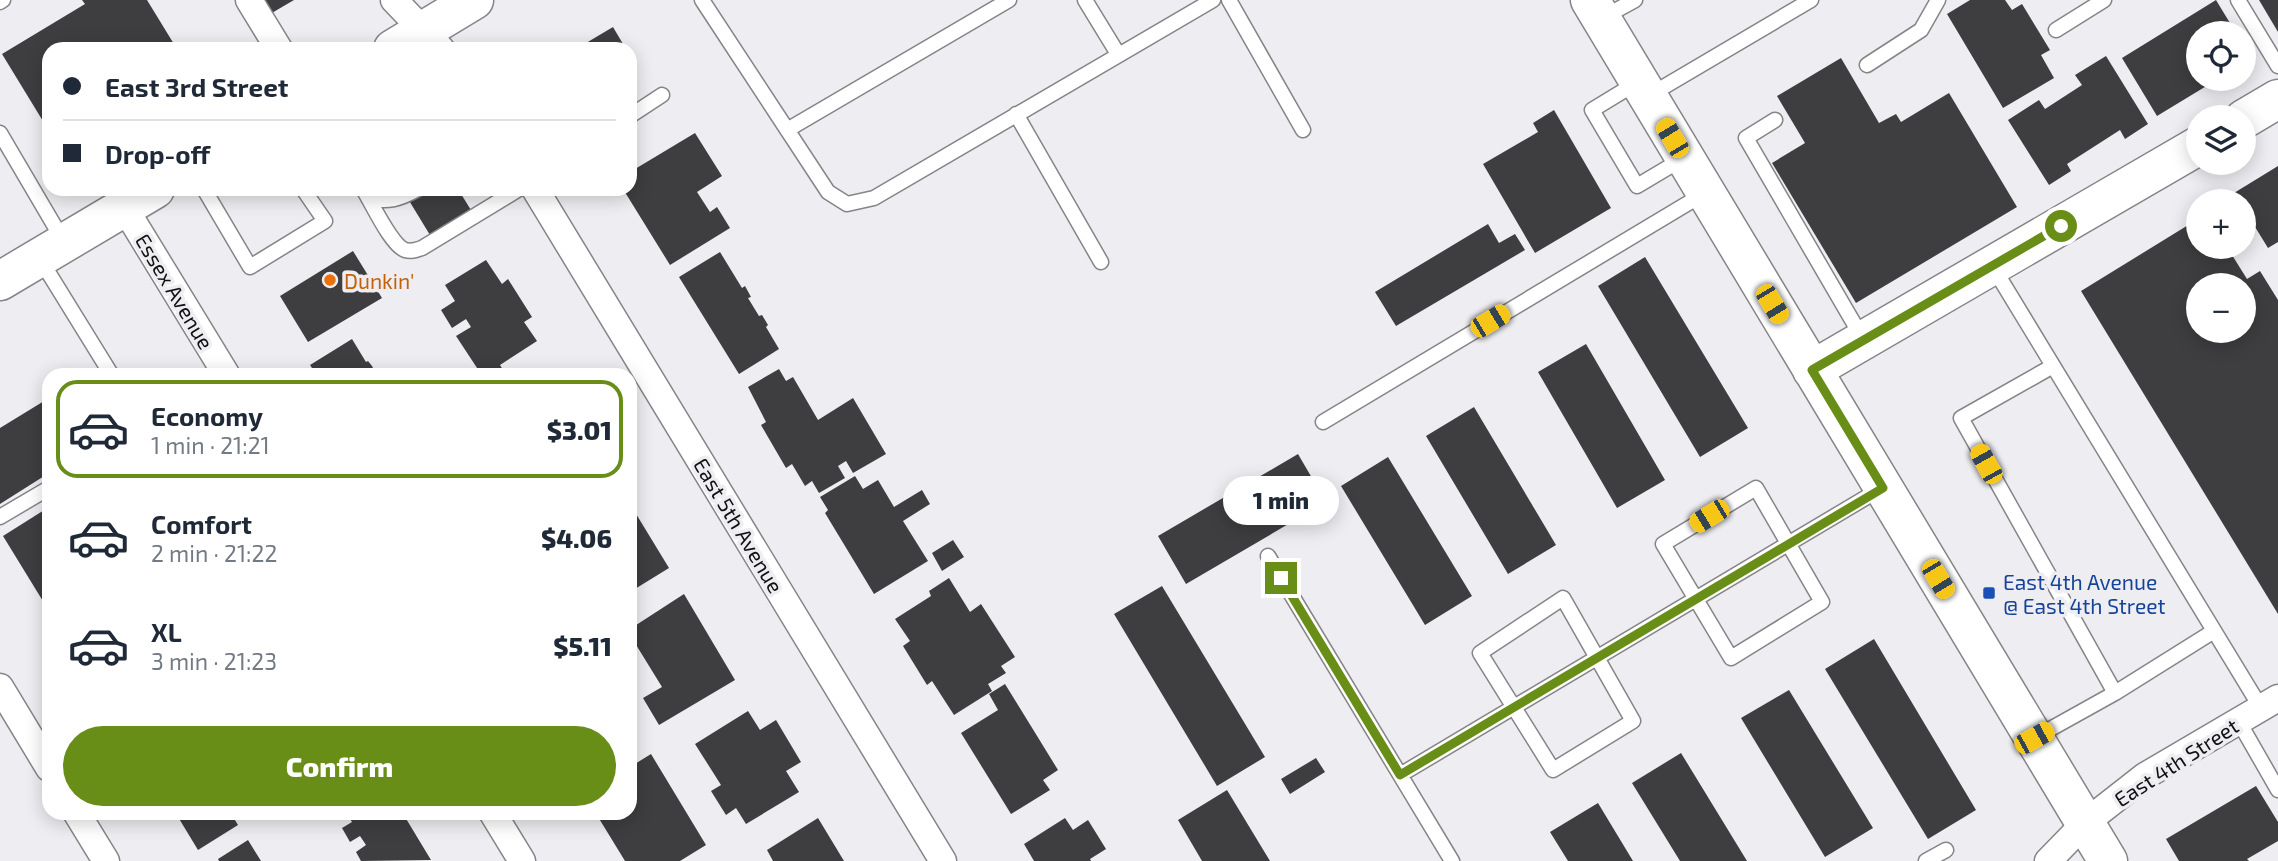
<!DOCTYPE html>
<meta charset="utf-8">
<style>
:root{--surface:#fff;--page:#f6f6f7;--text:#1f2937;--muted:#747a83;--line:#e0e1e3;--accent:#698e18}
body{margin:0;font-family:"Exo 2",sans-serif;background:var(--page);color:var(--text);height:100vh;display:flex;flex-direction:column;font-size:26px;white-space:nowrap}
*{box-sizing:border-box;margin:0}
p{font-size:23px;color:var(--muted)}
.icon{flex:none;width:38px;height:38px;fill:none;stroke:currentColor;stroke-width:2;stroke-linecap:round;stroke-linejoin:round}
.map{position:relative;flex:1;overflow:hidden}
.sheet{position:absolute;left:42px;top:368px;width:595px;height:452px;display:flex;flex-direction:column;background:var(--surface);border-radius:21px;box-shadow:0 4px 18px #0003}
.sheet>*{flex:none}
.hud{position:absolute;left:42px;top:42px;width:595px;height:154px;border-radius:21px;box-shadow:0 4px 18px #0003;display:grid;align-content:center;height:154px;padding:0 21px;background:var(--surface)}
.tools{position:absolute;left:2186px;top:21px;display:grid;gap:14px}
.tools a{display:grid;place-items:center;width:70px;height:70px;border-radius:50%;background:var(--surface);box-shadow:0 4px 18px #0003;font-size:35px}
.end{position:absolute;width:32px;height:32px;margin:-16px;border:9px solid #698e18;background:#fff;box-shadow:0 0 0 4px #fff}
.from{border-radius:50%}
.bubble{position:absolute;height:49px;border-radius:24px;background:var(--surface);box-shadow:0 4px 18px #0003;font-size:23px;font-weight:800;line-height:49px;text-align:center}
.car{position:absolute;width:21px;height:42px;margin:-21px -10px;border-radius:9px;box-shadow:0 0 5px 2px #0007;background:linear-gradient(#f5c518 24%,#345 0 40%,#f5c518 0 76%,#345 0 86%,#f5c518 0)}
.hud b{display:flex;align-items:center;gap:24px;height:66px;font-size:26px}
.hud b+b{border-top:2px solid var(--line)}
.hud i{width:18px;height:18px;background:var(--text)}
ul{padding:12px 0 0;list-style:none}
li{display:flex;align-items:center;gap:21px;height:98px;margin:0 14px 10px;padding:0 7px;border:4px solid transparent;border-radius:21px}
li div{flex:1}
li b{display:block;font-size:26px}
li em{font-style:normal;font-weight:800}
li.active{border-color:var(--accent)}
li>.icon{width:63px;height:63px;stroke-width:1.5}
.button{display:flex;gap:14px;margin-top:auto;padding:14px 21px}
.button a{flex:1;height:80px;border-radius:42px;background:var(--accent);color:#fff;font-size:28px;font-weight:800;line-height:80px;text-align:center}
.map>svg:first-child{display:block}
</style>
<div class="map">
<svg width="2278" height="861" viewBox="0 0 2278 861">
<rect width="100%" height="100%" fill="#eeeef2"/>
<path fill="#3e3e41" fill-rule="evenodd" d="M82,0H147L177,49H49V131L2,54L85,4Z
M255,0H294L265,17Z
M1970,0H2005L2012,10L2022,4L2050,50L2041,55L2054,78L2003,108L1947,14Z
M2216,0L2236,33H2198V79H2218L2157,116L2122,58Z
M2259,0H2278V32Z
M613,27L626,49H576Z
M2106,56L2148,124L2125,139L2120,130L2067,164L2071,171L2049,185L2008,120L2039,100L2045,109L2082,85L2075,75Z
M1841,58L1879,123L1896,114L1901,122L1949,93L2017,207L1856,303L1772,163L1805,143L1777,96Z
M1554,110L1611,208L1535,253L1483,164L1538,132L1533,123Z
M695,133L722,176L697,192L710,212L717,207L730,228L670,265L623,189H630V172Z
M2278,166V242L2268,248L2244,209V201H2239L2234,193Z
M402,189H458L474,215L433,240Z
M2198,219V247H2227L2247,279L2260,271L2278,300V614L2081,291ZM2198,285H2244V331H2198Z
M1488,224L1499,243L1515,234L1525,250L1396,326L1375,292Z
M353,251L382,298L308,342L280,296Z
M720,252L742,288L745,286L751,297L748,298L759,316L762,315L768,325L766,327L779,349L739,374L679,277Z
M1645,257L1748,428L1700,457L1598,286Z
M486,260L502,284L508,279L532,317L524,322L537,341L500,365L503,370L497,374H481L456,336L471,327L466,319L452,328L441,310L455,301L445,285Z
M352,339L366,362L368,361L372,366L375,372L374,374H316L310,365Z
M1586,344L1665,480L1617,508L1538,372Z
M779,369L786,381L793,377L818,420L853,398L886,454L853,473L846,461L838,466L845,478L819,493L812,481L805,486L792,464L786,468L761,425L766,422L748,387Z
M49,398V473L0,504V428Z
M1474,407L1556,545L1508,574L1426,436Z
M1298,454L1326,502L1186,584L1158,536Z
M1388,457L1472,596L1425,625L1341,486Z
M855,476L863,489L878,480L894,507L922,490L930,504L903,521L928,561L874,594L825,513L828,510L820,497Z
M630,504L669,568L630,592Z
M49,507V611L3,536Z
M953,540L964,557L942,571L932,553Z
M949,578L970,612L981,604L1015,657L1001,666L1006,673L988,684L992,691L954,715L932,681L927,685L903,646L910,641L895,619L931,596L929,591Z
M1162,586L1265,757L1217,786L1114,614Z
M684,594L735,680L659,725L643,698L662,687L630,635V629Z
M1874,639L1976,810L1928,839L1825,669Z
M1005,684L1058,770L1043,780L1050,790L1011,814L961,733L998,710L989,694Z
M1789,690L1873,828L1825,857L1741,718Z
M748,711L760,730L776,720L801,762L786,771L799,792L746,824L736,808L726,815L711,791L721,785L695,744Z
M1681,753L1747,861H1680L1632,783Z
M651,754L706,845L680,861H625L595,812H630V767Z
M1316,758L1325,772L1290,794L1281,779Z
M2256,786L2278,822V841L2247,859L2249,861H2179L2166,839Z
M1227,790L1270,861H1202L1178,820Z
M1598,803L1633,861H1568L1550,832Z
M175,812H230L238,825L198,850Z
M346,812H402L431,860L361,861L356,852L366,845L360,836L350,842L342,828L352,822Z
M818,818L844,861H773L767,850Z
M1065,818L1073,830L1088,820L1106,849L1090,859L1091,861H1034L1024,844Z
M248,840L261,861H219L218,859Z"/>
<g fill="none" stroke-linecap="round" stroke-linejoin="round">
<g stroke="#858588" stroke-width="17">
<path id="lane" d="M702,0L828,192L847,204L874,198L1213,0
M1085,0L1118,54
M1229,0L1303,130
M2238,0L2278,66
M0,2L3,0
M1602,18L1635,0
M2056,30L2104,0
M1867,65L1921,30L1938,0
M1638,82L1592,110L1637,186L1684,158
M1650,95L1811,0
M1016,114L1101,262
M630,116L662,95
M1775,120L1746,138L1863,339
M787,130L1009,0
M0,133L64,242
M204,189L250,267L325,221L303,189
M363,189C372,203 391,245 405,250C412,252 416,250 422,248L519,189
M368,198C388,203 400,199 418,189
M40,259L111,374
M1993,267L2261,708
M2053,366L1961,418L2115,693L2214,631
M1323,422L1705,193
M1756,488L1822,602L1731,658L1663,544Z
M0,517L49,488
M1268,556L1452,861
M1563,598L1633,721L1553,770L1480,653Z
M2239,722L2278,790
M2036,737L2115,693
M1400,775L1882,488
M1926,861L1946,850"/>
</g>
<g stroke="#858588" stroke-width="29">
<path id="street" d="M249,0L279,49
M394,0L441,49
M535,189L943,861
M124,207L226,374
M0,687L49,768
M76,812L106,861
M492,812L522,861
M2048,861L2085,823L2145,776L2278,698"/>
</g>
<g stroke="#858588" stroke-width="41">
<path id="secondary" d="M1590,0L2108,861
M393,49L474,0
M2244,119L2278,99
M0,281L155,189
M1812,370L2198,146"/>
</g>
<use href="#lane" stroke="#fff" stroke-width="14"/>
<use href="#street" stroke="#fff" stroke-width="26"/>
<use href="#secondary" stroke="#fff" stroke-width="38"/>
</g>
<g fill="none" stroke-linecap="round" stroke-linejoin="round">
<path stroke="#698e18" stroke-width="9" d="M1281,578L1400,775L1883,488L1812,370L2061,226"/>
</g>
<circle fill="#e8710a" stroke="#eeeef2" stroke-width="2.5" cx="330" cy="280" r="7"/>
<rect fill="#1a4fb4" stroke="#eeeef2" stroke-width="2.5" x="1982" y="586" width="14" height="14" rx="3.5"/>
<g text-anchor="middle" dominant-baseline="central" stroke-width="7" stroke-linejoin="round" paint-order="stroke">
<g font-size="21" fill="#c56008" stroke="#eeeef2" text-anchor="start">
<text x="344" y="280">Dunkin'</text>
</g>
<g font-size="21" fill="#101011" stroke="#eeeef2">
<text transform="translate(175 291) rotate(59)">Essex Avenue</text>
<text transform="translate(739 525) rotate(59)">East 5th Avenue</text>
<text transform="translate(2176 762) rotate(-33)">East 4th Street</text>
</g>
<g font-size="21" fill="#164399" stroke="#eeeef2" text-anchor="start">
<text x="2003" y="581">East 4th Avenue<tspan x="2003" dy="24">@ East 4th Street</tspan></text>
</g>
</g>
</svg>
<div class="tools">
<a><svg class="icon" aria-label="locate" viewBox="0 0 24 24"><circle cx="12" cy="12" r="6"/><path d="M12 2v4M12 18v4M2 12h4M18 12h4"/></svg></a>
<a><svg class="icon" aria-label="layers" viewBox="0 0 24 24"><path d="M12 4l9 5-9 5-9-5zM3 14l9 5 9-5"/></svg></a>
<a>+</a>
<a>−</a>
</div>
<i class="end from" style="left:2061px;top:226px"></i>
<i class="end" style="left:1281px;top:578px"></i>
<div class="bubble" style="left:1223px;top:476px;width:116px">1 min</div>
<i class="car" style="left:1672px;top:138px;rotate:329deg"></i>
<i class="car" style="left:1772px;top:304px;rotate:149deg"></i>
<i class="car" style="left:1490px;top:321px;rotate:59deg"></i>
<i class="car" style="left:1986px;top:464px;rotate:331deg"></i>
<i class="car" style="left:1709px;top:516px;rotate:239deg"></i>
<i class="car" style="left:1938px;top:579px;rotate:149deg"></i>
<i class="car" style="left:2034px;top:738px;rotate:61deg"></i>
<div class="hud">
<b><i class="from"></i>East 3rd Street</b>
<b><i></i>Drop-off</b>
</div>
<section class="sheet">
<ul>
<li class="active"><svg class="icon" aria-label="car" viewBox="0 0 24 24"><path d="M5 17H2v-5l4-1 3-4h7l3 4 3 1v5h-3M9 17h6M6 11h13"/><circle cx="7" cy="17" r="2"/><circle cx="17" cy="17" r="2"/></svg><div><b>Economy</b><p>1 min · 21:21</p></div><em>$3.01</em></li>
<li><svg class="icon" aria-label="car" viewBox="0 0 24 24"><path d="M5 17H2v-5l4-1 3-4h7l3 4 3 1v5h-3M9 17h6M6 11h13"/><circle cx="7" cy="17" r="2"/><circle cx="17" cy="17" r="2"/></svg><div><b>Comfort</b><p>2 min · 21:22</p></div><em>$4.06</em></li>
<li><svg class="icon" aria-label="car" viewBox="0 0 24 24"><path d="M5 17H2v-5l4-1 3-4h7l3 4 3 1v5h-3M9 17h6M6 11h13"/><circle cx="7" cy="17" r="2"/><circle cx="17" cy="17" r="2"/></svg><div><b>XL</b><p>3 min · 21:23</p></div><em>$5.11</em></li>
</ul>
<div class="button"><a>Confirm</a></div>
</section>
</div>
